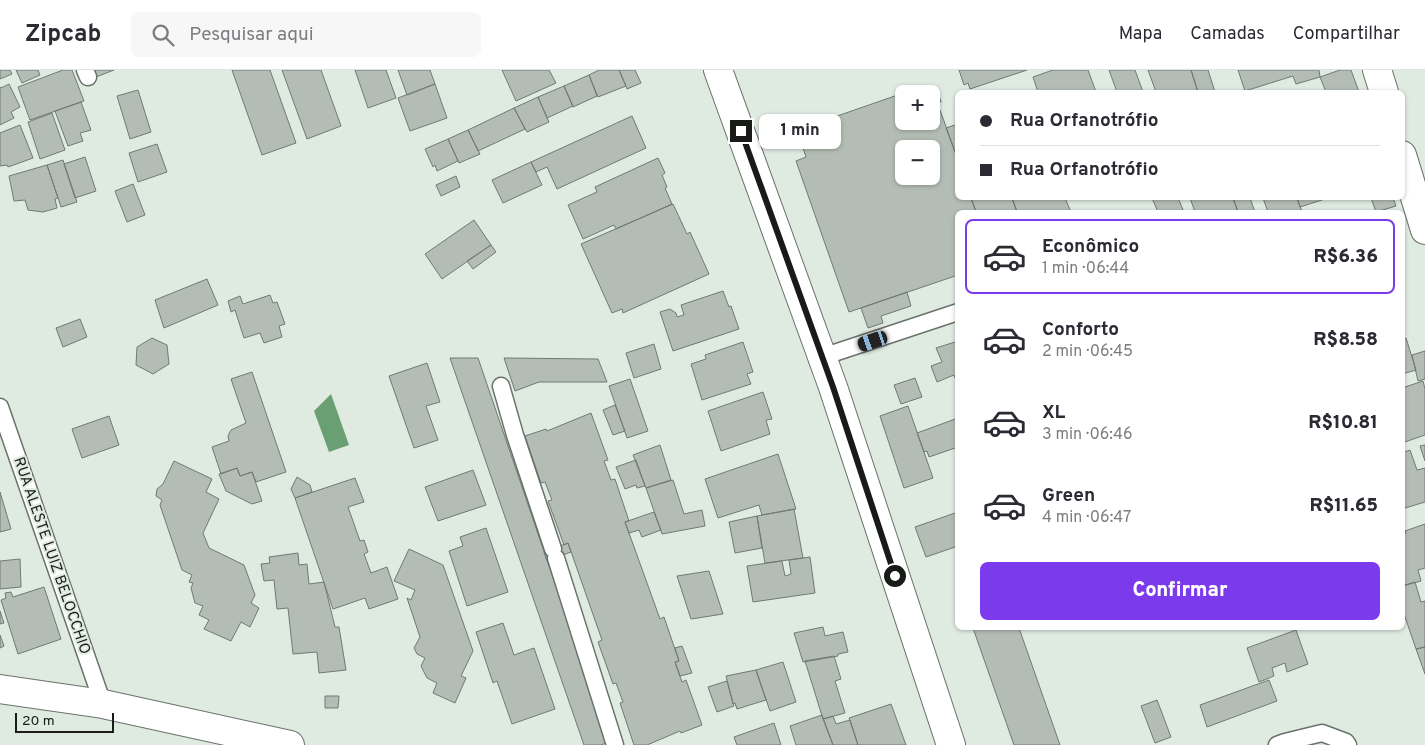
<!DOCTYPE html>
<html lang="pt">
<meta charset="utf-8">
<style>
:root{--surface:#fff;--page:#f7f7f7;--text:#2b2b33;--muted:#7c7c81;--line:#e1e1e2;--accent:#7c3aed}
body{margin:0;font-family:Overpass,sans-serif;background:var(--page);color:var(--text);height:100vh;display:flex;flex-direction:column;font-size:19px;white-space:nowrap}
*{box-sizing:border-box;margin:0}
p{font-size:16px;color:var(--muted)}
.icon{flex:none;width:28px;height:28px;fill:none;stroke:currentColor;stroke-width:2;stroke-linecap:round;stroke-linejoin:round}
.map{position:relative;flex:1;overflow:hidden}
.drawer{position:absolute;left:955px;top:140px;width:450px;height:420px;display:flex;flex-direction:column;background:var(--surface);border-radius:8px;box-shadow:0 1px 4px #0004}
.drawer>*{flex:none}
.banner{position:absolute;left:955px;top:20px;width:450px;height:110px;border-radius:8px;box-shadow:0 1px 4px #0004;display:grid;align-content:center;height:110px;padding:0 25px;background:var(--surface)}
.tools{position:absolute;left:895px;top:15px;display:grid;gap:10px}
.tools a{display:grid;place-items:center;width:45px;height:45px;border-radius:8px;background:var(--surface);box-shadow:0 1px 4px #0004;font-size:25px}
.scale{position:absolute;left:15px;bottom:12px;width:99px;box-sizing:border-box;padding-left:5px;border:2px solid #181b18;border-top:0;font-size:14px;line-height:18px;white-space:nowrap;color:#181b18;-webkit-text-stroke:4px #dfeae1;paint-order:stroke}
.end{position:absolute;width:22px;height:22px;margin:-11px;border:6px solid #181b18;background:#fff;box-shadow:0 0 0 2px #fff}
.from{border-radius:50%}
.bubble{position:absolute;height:35px;border-radius:8px;background:var(--surface);box-shadow:0 1px 4px #0004;font-size:16px;font-weight:800;line-height:35px;text-align:center}
.car{position:absolute;width:15px;height:30px;margin:-15px -8px;border-radius:6px;box-shadow:0 0 4px 1px #0007;background:linear-gradient(#222 24%,#8ab4d8 0 40%,#222 0 76%,#8ab4d8 0 86%,#222 0)}
.banner b{display:flex;align-items:center;gap:18px;height:48px;font-size:19px}
.banner b+b{border-top:1px solid var(--line)}
.banner i{width:12px;height:12px;background:var(--text)}
ul{padding:9px 0 0;list-style:none}
li{display:flex;align-items:center;gap:15px;height:75px;margin:0 10px 8px;padding:0 15px;border:2px solid transparent;border-radius:8px}
li div{flex:1}
li b{display:block;font-size:19px}
li em{font-style:normal;font-weight:800}
li.on{border-color:var(--accent)}
li>.icon{width:45px;height:45px;stroke-width:1.5}
.primary-button{display:flex;gap:10px;margin-top:auto;padding:10px 25px}
.primary-button a{flex:1;height:58px;border-radius:8px;background:var(--accent);color:#fff;font-size:20px;font-weight:800;line-height:58px;text-align:center}
header{display:flex;align-items:center;gap:30px;box-sizing:border-box;height:70px;padding:0 25px;background:var(--surface);border-bottom:1px solid var(--line)}
header strong{font-size:24px}
nav{display:flex;gap:28px;margin-inline-start:auto;font-size:18px}
.search{width:350px;height:45px;background:var(--page);display:flex;align-items:center;gap:12px;box-sizing:border-box;padding:0 18px;border-radius:8px;color:var(--muted);font-size:19px}
.map>svg:first-child{display:block}
</style>
<header>
<strong>Zipcab</strong>
<div class="search"><svg class="icon" aria-label="search" viewBox="0 0 24 24"><circle cx="10" cy="10" r="6"/><path d="M15 15l6 6"/></svg>Pesquisar aqui</div>
<nav><a>Mapa</a><a>Camadas</a><a>Compartilhar</a></nav>
</header>
<div class="map">
<svg width="1425" height="675" viewBox="0 0 1425 675">
<rect width="100%" height="100%" fill="#dfeae1"/>
<path fill="#699f72" d="M331,324L349,375L329,382L314,341Z"/>
<path fill="#b4bdb5" stroke="#717a72" fill-rule="evenodd" d="M0,0H10L12,4L0,9Z
M16,0H38L40,5L22,13Z
M63,0H72L84,31L30,50L18,17Z
M94,0H114L96,7Z
M232,0H270L296,73L262,85Z
M282,0H321L341,56L307,69Z
M355,0H386L396,28L368,38Z
M398,0H430L435,14L407,25Z
M502,0H549L556,13L516,31Z
M599,0H619L626,16L598,27L589,5Z
M619,0H635L641,13L627,19Z
M959,0H1027L970,19L968,13L964,15Z
M1053,0H1088L1096,22H1038L1033,7Z
M1109,0H1135L1143,22H1117Z
M1148,0H1191L1198,22H1156Z
M1191,0H1208L1215,22H1198Z
M1238,0H1319L1320,7L1296,14L1293,6L1245,21Z
M1340,0H1351L1359,22H1326L1320,7Z
M589,5L597,26L573,37L564,16Z
M9,14L20,37L11,42L14,48L0,55V17L1,18Z
M435,14L447,48L410,61L398,28Z
M564,16L573,36L547,48L538,27Z
M937,19L941,32L931,35V24L923,23Z
M138,20L151,62L130,69L117,26Z
M912,20L913,24H904V51H931V43L940,40L958,90V128H971L976,142H958V205L849,242L796,91L806,87L797,60ZM904,79H931V106H904Z
M538,27L549,52L527,62L514,38Z
M81,32L91,60L80,63L83,71L68,76L55,41Z
M514,38L525,59L478,81L468,60Z
M52,43L65,80L40,89L28,52Z
M632,46L646,78L557,119L547,97L536,102L531,92Z
M958,54V90L946,58Z
M20,55L33,88L8,97L7,95L0,96V63Z
M468,60L480,84L459,93L448,69Z
M448,69L458,91L437,101L435,95L433,97L425,79Z
M157,74L167,102L138,112L129,83Z
M85,87L96,121L75,128L64,94Z
M658,88L665,103L662,105L667,117L665,118L672,134L616,159L614,155L583,169L568,135L597,122L595,117Z
M63,90L77,132L61,137L47,95Z
M531,92L542,115L503,133L492,110Z
M47,95L58,128L55,129L57,138L43,142L28,140L25,130L14,131L9,106Z
M456,106L460,117L441,126L436,115Z
M133,114L145,145L127,152L115,121Z
M971,128H1012L1017,142H976Z
M1012,128H1065L1071,142H1017Z
M1152,128H1178L1184,142H1158Z
M1190,128H1233L1238,142H1195Z
M1233,128H1250L1255,142H1238Z
M1263,128H1297L1302,142H1268Z
M1297,128H1328L1300,137Z
M1371,128H1393L1396,136L1376,142Z
M673,134L687,164L690,162L709,204L623,243L622,239L612,243L581,174Z
M474,150L491,175L442,209L425,184Z
M491,175L496,182L473,199L467,191Z
M207,209L218,235L164,258L155,230Z
M723,221L729,237L731,236L739,259L673,281L660,242L670,239L676,243L677,247L684,245L681,235Z
M907,222L911,236L881,246L883,253L868,258L861,238Z
M270,225L273,233L277,232L285,254L279,256L282,267L264,273L260,263L244,268L235,240L231,242L228,231L240,226L243,234Z
M80,249L87,267L63,277L56,258Z
M152,268L167,275L169,294L153,304L136,295L137,277Z
M1406,268L1416,300L1402,304V270Z
M958,271V316L954,305L937,312L931,296L942,292L936,278Z
M743,272L753,302L747,304L751,314L702,330L691,294L706,289L705,285Z
M654,274L661,299L634,308L626,283Z
M1425,281V309L1418,311L1412,285Z
M450,288H478L609,672L601,675H584Z
M504,288L598,289L607,312H539L515,321Z
M427,293L440,332L426,336L438,370L414,378L389,306Z
M252,302L286,402L256,412L252,402L240,406L237,398L221,404L212,377L229,371L228,366L231,360L246,353L231,309Z
M915,308L922,327L901,334L894,315Z
M630,309L648,361L627,368L609,316Z
M1423,311L1425,319V365L1402,373V318Z
M763,322L772,349L766,350L770,364L721,381L708,341Z
M615,335L625,361L613,365L603,340Z
M908,336L933,408L904,418L880,346Z
M591,343L608,390L604,391L611,410L615,409L629,451L625,452L629,463L660,549L664,547L679,591L675,592L682,612L686,610L702,655L681,663L680,661L647,675H634L620,633L623,632L616,613L613,614L598,572L602,570L568,473L564,475L548,431L552,430L545,412L541,413L525,366L546,359L547,361Z
M109,346L119,375L82,388L72,359Z
M958,348V377L929,387L927,381L924,382L917,363Z
M660,375L671,410L646,418L633,385Z
M1425,375V391L1420,376Z
M1410,380L1417,400L1425,398V432L1402,439V383Z
M778,384L796,439L762,445L759,435L718,448L705,409Z
M636,390L645,416L637,418L636,415L625,419L616,397Z
M174,391L212,409L206,422L219,429L203,463L209,478L244,495L255,525L251,533L259,538L250,557L241,552L231,571L204,559L209,550L199,545L203,536L195,533L191,518L193,513L189,512L192,505L182,500L160,435L162,430L156,426L157,419L163,414Z
M237,398L240,406L252,402L262,431L252,434L226,421L219,404Z
M473,400L486,435L438,451L425,417Z
M297,407L310,415L312,422L295,428L291,419Z
M355,408L364,432L348,437L360,471L364,470L368,482L364,484L371,503L387,497L398,529L369,539L365,528L333,539L295,428Z
M673,410L684,444L702,440L705,456L662,464L646,418Z
M0,422L11,459L0,462Z
M794,439L803,488L765,493L757,446Z
M654,442L661,460L642,467L639,460L629,463L625,452Z
M958,442V476L926,487L915,457Z
M757,446L762,478L735,483L729,452Z
M1425,454V498L1418,500L1421,511L1402,516V464L1406,463L1405,461Z
M486,458L508,522L467,536L449,481L463,476L460,467Z
M568,473L571,482L547,491L544,482Z
M409,479L443,495L473,581L461,606L466,608L455,633L433,623L437,613L427,608L421,596L425,588L417,584L414,578L420,567L407,528L411,530L415,520L394,511Z
M298,483L299,495L307,494L309,514L324,512L335,557H339L346,600L319,603L317,582L293,584L288,538L277,539L274,510L264,511L261,494L270,493L269,487Z
M810,487L815,523L753,532L747,496L782,491L785,506L791,504L789,490Z
M20,489L21,517L0,519V491Z
M709,501L723,544L691,549L677,506Z
M1415,512L1421,532L1425,531V577L1416,579L1402,538V516Z
M44,517L61,569L18,584L1,530L6,528L5,523L11,522L13,527Z
M0,541L4,553L0,554Z
M503,553L514,585L534,578L555,639L512,654L497,611L493,613L476,562Z
M823,557L825,566L843,562L848,582L838,584V586L803,592L794,563Z
M973,558H1019L1060,675H1014Z
M1296,560L1308,594L1287,602L1285,593L1272,598L1274,606L1259,612L1247,578Z
M0,565L4,576L0,578Z
M682,576L692,603L680,606L675,592L679,591L675,578Z
M1425,577V604L1416,579Z
M834,586L841,609L835,611L845,643L823,649L805,591Z
M783,592L796,632L770,641L756,600Z
M756,600L766,630L737,639L735,633L733,634L726,606Z
M1269,610L1277,631L1207,657L1200,635Z
M727,611L734,636L717,642L708,617Z
M325,626H339L338,638H325Z
M1157,630L1171,667L1155,673L1141,636Z
M891,634L906,675H858L849,648Z
M822,645L833,675H796L790,656Z
M833,646L836,654L850,650L858,675H833L823,649Z
M774,653L781,675H737L734,667Z"/>
<g fill="none" stroke-linecap="round" stroke-linejoin="round">
<g stroke="#69726a" stroke-width="19">
<path id="service" d="M85,0L88,7
M822,287L958,242
M501,316L515,365L553,479
M0,337L103,634
M556,488L615,675
M1277,675L1285,672L1322,663L1346,672L1348,675"/>
</g>
<g stroke="#69726a" stroke-width="30">
<path id="minor" d="M1377,0L1384,22
M1402,85L1425,160"/>
</g>
<g stroke="#69726a" stroke-width="30">
<path id="tertiary" d="M718,0L833,317L951,675
M0,619L103,634L290,675"/>
</g>
<use href="#service" stroke="#fff" stroke-width="16"/>
<use href="#minor" stroke="#fff" stroke-width="28"/>
<use href="#tertiary" stroke="#fff" stroke-width="28"/>
</g>
<g fill="none" stroke-linecap="round" stroke-linejoin="round">
<path stroke="#181b18" stroke-width="6" d="M741,61L833,317L895,506"/>
</g>
<g text-anchor="middle" dominant-baseline="central" stroke-width="4" stroke-linejoin="round" paint-order="stroke">
<g font-size="15" fill="#181b18" stroke="#dfeae1">
<text transform="translate(51 486) rotate(71)">RUA ALESTE LUIZ BELOCCHIO</text>
</g>
</g>
</svg>
<div class="tools">
<a>+</a>
<a>−</a>
</div>
<div class="scale">20 m</div>
<i class="end from" style="left:895px;top:506px"></i>
<i class="end" style="left:741px;top:61px"></i>
<div class="bubble" style="left:759px;top:44px;width:82px">1 min</div>
<i class="car" style="left:873px;top:271px;rotate:251deg"></i>
<div class="banner">
<b><i class="from"></i>Rua Orfanotrófio</b>
<b><i></i>Rua Orfanotrófio</b>
</div>
<section class="drawer">
<ul>
<li class="on"><svg class="icon" aria-label="car" viewBox="0 0 24 24"><path d="M5 17H2v-5l4-1 3-4h7l3 4 3 1v5h-3M9 17h6M6 11h13"/><circle cx="7" cy="17" r="2"/><circle cx="17" cy="17" r="2"/></svg><div><b>Econômico</b><p>1 min · 06:44</p></div><em>R$6.36</em></li>
<li><svg class="icon" aria-label="car" viewBox="0 0 24 24"><path d="M5 17H2v-5l4-1 3-4h7l3 4 3 1v5h-3M9 17h6M6 11h13"/><circle cx="7" cy="17" r="2"/><circle cx="17" cy="17" r="2"/></svg><div><b>Conforto</b><p>2 min · 06:45</p></div><em>R$8.58</em></li>
<li><svg class="icon" aria-label="car" viewBox="0 0 24 24"><path d="M5 17H2v-5l4-1 3-4h7l3 4 3 1v5h-3M9 17h6M6 11h13"/><circle cx="7" cy="17" r="2"/><circle cx="17" cy="17" r="2"/></svg><div><b>XL</b><p>3 min · 06:46</p></div><em>R$10.81</em></li>
<li><svg class="icon" aria-label="car" viewBox="0 0 24 24"><path d="M5 17H2v-5l4-1 3-4h7l3 4 3 1v5h-3M9 17h6M6 11h13"/><circle cx="7" cy="17" r="2"/><circle cx="17" cy="17" r="2"/></svg><div><b>Green</b><p>4 min · 06:47</p></div><em>R$11.65</em></li>
</ul>
<div class="primary-button"><a>Confirmar</a></div>
</section>
</div>
